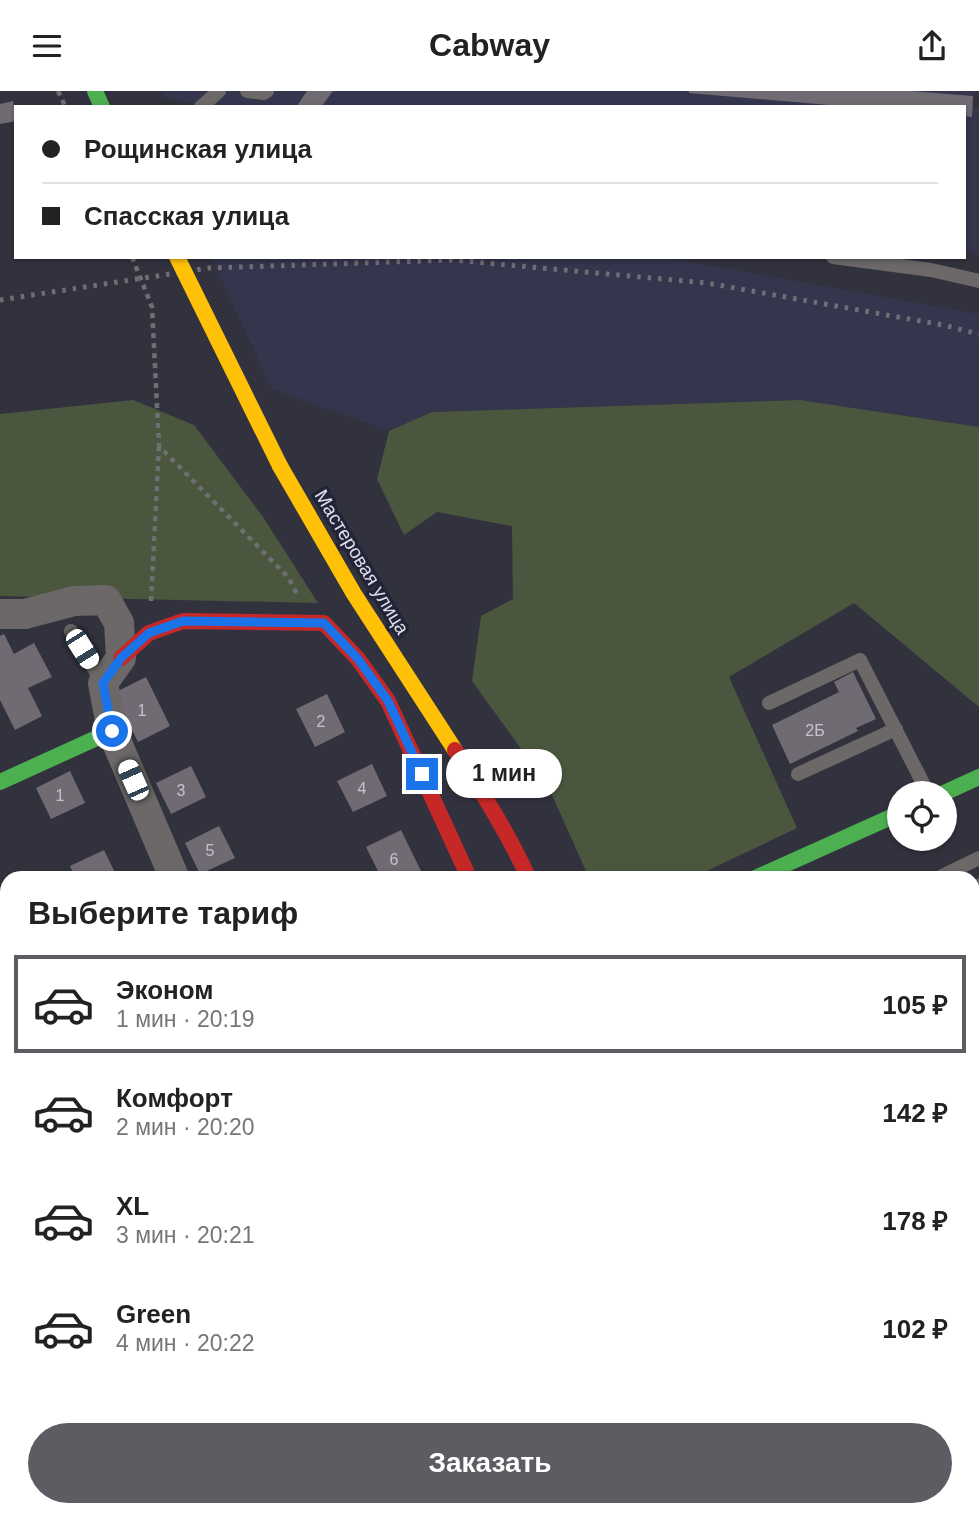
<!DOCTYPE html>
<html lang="ru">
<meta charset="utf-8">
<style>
:root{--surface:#fff;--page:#f6f6f6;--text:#222;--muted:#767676;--line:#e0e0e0;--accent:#5c5c62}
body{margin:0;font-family:Helvetica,sans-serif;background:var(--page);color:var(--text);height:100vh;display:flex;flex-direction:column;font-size:26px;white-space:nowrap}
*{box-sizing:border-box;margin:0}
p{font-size:23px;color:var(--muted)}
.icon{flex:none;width:38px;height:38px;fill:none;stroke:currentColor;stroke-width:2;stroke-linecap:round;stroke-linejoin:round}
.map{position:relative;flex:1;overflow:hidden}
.drawer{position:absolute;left:0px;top:780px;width:980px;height:646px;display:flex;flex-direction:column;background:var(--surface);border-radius:21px 21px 0 0;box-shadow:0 2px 5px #0004}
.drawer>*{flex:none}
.hud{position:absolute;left:14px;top:14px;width:952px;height:154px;border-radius:0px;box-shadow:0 2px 5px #0004;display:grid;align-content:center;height:154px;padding:0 28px;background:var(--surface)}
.controls{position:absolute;left:887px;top:690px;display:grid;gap:14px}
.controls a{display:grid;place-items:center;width:70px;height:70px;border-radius:50%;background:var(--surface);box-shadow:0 2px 5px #0004;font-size:35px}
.end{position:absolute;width:32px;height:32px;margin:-16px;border:9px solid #1a73e8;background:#fff;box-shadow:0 0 0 4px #fff}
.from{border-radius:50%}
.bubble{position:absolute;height:49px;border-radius:24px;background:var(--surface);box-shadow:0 2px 5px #0004;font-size:23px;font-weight:700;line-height:49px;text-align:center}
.car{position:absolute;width:21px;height:42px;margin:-21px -10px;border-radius:9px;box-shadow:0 0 5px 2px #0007;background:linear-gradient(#fff 24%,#345 0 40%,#fff 0 76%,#345 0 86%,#fff 0)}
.hud b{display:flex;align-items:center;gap:24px;height:66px;font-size:26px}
.hud b+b{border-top:2px solid var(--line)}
.hud i{width:18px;height:18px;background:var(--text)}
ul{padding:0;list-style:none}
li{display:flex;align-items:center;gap:21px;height:98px;margin:0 14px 10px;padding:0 14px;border:4px solid transparent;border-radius:0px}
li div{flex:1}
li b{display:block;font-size:26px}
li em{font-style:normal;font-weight:700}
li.selected{border-color:var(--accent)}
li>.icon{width:63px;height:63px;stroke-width:1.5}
h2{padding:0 28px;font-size:32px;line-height:84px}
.cta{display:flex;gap:14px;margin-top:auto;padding:14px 28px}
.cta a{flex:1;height:80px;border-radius:42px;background:var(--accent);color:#fff;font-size:28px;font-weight:700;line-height:80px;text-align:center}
header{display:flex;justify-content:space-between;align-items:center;height:91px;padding:0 28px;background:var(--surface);font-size:32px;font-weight:700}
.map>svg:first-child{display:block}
</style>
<header><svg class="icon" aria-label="menu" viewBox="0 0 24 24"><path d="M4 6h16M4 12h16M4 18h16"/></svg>Cabway<svg class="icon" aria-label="share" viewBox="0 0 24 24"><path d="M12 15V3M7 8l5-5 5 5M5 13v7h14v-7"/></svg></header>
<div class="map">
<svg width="979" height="1426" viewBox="0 0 979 1426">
<rect width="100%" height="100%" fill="#32323e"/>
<path fill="#35354d" d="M162,0H975L972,18H979V164L964,159V16H206L165,6Z
M211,166H662L979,223V336L800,309L432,321L389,340L272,298Z
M979,907V1426H868L865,1419H973V910Z
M7,1289V1419H147L150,1426H0V1292Z"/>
<path fill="#4b563e" d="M133,309L194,334L263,426L318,512L0,505V323Z
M800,309L979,336V616L854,512L729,586L797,737L692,787H589L548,695L472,590L481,525L513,508L512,435L437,421L404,444L377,388L389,340L432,321Z
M616,1419H701L704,1426H619Z"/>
<path fill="#706a73" d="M307,0H333L321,16H298L297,15Z
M689,0H911L973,5L972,26L964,25V16H852L689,2Z
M13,10L16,30L0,33V13Z
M4,543L14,563L34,552L52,586L28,597L42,625L15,639L0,609V545Z
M853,581L876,628L856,637L858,640L790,673L772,634L839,601L834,591Z
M146,586L170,635L138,651L114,602Z
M327,603L345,641L315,656L296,618Z
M372,673L387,705L353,721L337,690Z
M191,675L206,706L171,723L156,692Z
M70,680L85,712L51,728L36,697Z
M219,735L235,767L200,783L185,752Z
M401,739L421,780L405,788H382L366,756Z
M104,759L118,788H76L70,775Z
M979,787V864L973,852V790Z
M5,810L7,813V847L0,851V812Z
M7,908V949L0,935V912Z
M973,1263L979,1275V1306L973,1309Z
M979,1400V1426H939L936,1422L941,1419H973V1403Z
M38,1419H99L102,1426H42Z
M195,1419H252L255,1426H198Z
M865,1419H906L910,1426H868Z"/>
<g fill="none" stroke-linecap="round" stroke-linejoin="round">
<path stroke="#6f6e71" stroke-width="4.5" stroke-dasharray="5 5" stroke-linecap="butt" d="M58,0L65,15
M132,166L152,216L159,355L288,486L297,503
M151,510L159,355
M0,1097L7,1094
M127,1419L130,1426
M546,1419L549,1426"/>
<path stroke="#6c6868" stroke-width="14" d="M247,0L264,2L267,0
M201,16L219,0
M833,166L931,179L979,190
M71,540L103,592
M769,612L860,569L928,702
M798,683L896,638
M936,788L979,767
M973,883L979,880
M0,1166L7,1170
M0,1305L7,1283
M973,1337L979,1334
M0,1372L7,1386
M23,1419L26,1426
M159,1419L162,1426
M298,1419L302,1426
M424,1419L425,1422L431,1419
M832,1419L835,1426"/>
<path stroke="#6c6868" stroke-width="30" d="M0,523H25L74,510L106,509L119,532L121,567L103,592L112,640L175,788
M0,882L7,879"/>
<path stroke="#4caf50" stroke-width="16" d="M95,0L102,16
M0,691L112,640
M944,702L979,686
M753,788L900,722
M591,1419L594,1426
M732,1419L736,1426"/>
<path stroke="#ffc107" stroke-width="16" d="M280,375L354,503L455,659
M0,1142L7,1139"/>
<path stroke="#c62828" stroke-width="16" d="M121,567L149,542L183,530L324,532L358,568L388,610L466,780
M455,659C482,701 508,742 529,788"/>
<path stroke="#706e74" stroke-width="5" stroke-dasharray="3.5 7" stroke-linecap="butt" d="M0,209L209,177L453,169L707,192L943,234L979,243"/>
<path stroke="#ffc107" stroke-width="16" d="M177,166L280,375"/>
</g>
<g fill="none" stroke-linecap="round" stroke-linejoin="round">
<path stroke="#1a73e8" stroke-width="9" d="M112,640L103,592L121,567L149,542L183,530L324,532L358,568L388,610L422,683"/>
</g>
<g text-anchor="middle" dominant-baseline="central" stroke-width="7" stroke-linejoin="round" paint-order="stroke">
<g font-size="16" fill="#c4c2ce">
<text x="142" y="619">1</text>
<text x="321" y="630">2</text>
<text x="815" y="639">2Б</text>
<text x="362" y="697">4</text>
<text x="181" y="699">3</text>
<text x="60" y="704">1</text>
<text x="210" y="759">5</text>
<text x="394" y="768">6</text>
</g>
<g font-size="19" fill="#e0e0ed" stroke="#242438">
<text transform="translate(362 471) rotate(59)">Мастеровая улица</text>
</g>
</g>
</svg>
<div class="controls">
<a><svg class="icon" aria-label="locate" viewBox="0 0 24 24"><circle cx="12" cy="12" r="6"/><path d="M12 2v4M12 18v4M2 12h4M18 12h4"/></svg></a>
</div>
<i class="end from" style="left:112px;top:640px"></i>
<i class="end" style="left:422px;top:683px"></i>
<div class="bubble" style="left:446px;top:658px;width:116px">1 мин</div>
<i class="car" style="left:82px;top:558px;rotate:148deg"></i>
<i class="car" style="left:133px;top:689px;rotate:336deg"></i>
<div class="hud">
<b><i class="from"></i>Рощинская улица</b>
<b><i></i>Спасская улица</b>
</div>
<section class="drawer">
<h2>Выберите тариф</h2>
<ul>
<li class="selected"><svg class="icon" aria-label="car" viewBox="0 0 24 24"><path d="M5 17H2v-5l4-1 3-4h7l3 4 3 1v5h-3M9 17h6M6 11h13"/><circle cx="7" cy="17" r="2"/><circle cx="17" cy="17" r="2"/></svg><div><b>Эконом</b><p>1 мин · 20:19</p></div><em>105 ₽</em></li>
<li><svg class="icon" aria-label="car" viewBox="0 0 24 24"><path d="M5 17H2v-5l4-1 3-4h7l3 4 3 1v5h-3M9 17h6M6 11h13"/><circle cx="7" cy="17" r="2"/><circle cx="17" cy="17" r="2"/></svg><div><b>Комфорт</b><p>2 мин · 20:20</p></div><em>142 ₽</em></li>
<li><svg class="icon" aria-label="car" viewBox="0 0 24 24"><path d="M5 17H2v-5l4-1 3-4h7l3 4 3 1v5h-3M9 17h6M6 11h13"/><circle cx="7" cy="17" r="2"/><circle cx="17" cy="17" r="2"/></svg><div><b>XL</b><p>3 мин · 20:21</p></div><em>178 ₽</em></li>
<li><svg class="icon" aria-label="car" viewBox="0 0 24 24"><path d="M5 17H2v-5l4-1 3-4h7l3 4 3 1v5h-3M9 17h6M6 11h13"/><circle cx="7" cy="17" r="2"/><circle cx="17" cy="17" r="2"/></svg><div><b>Green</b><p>4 мин · 20:22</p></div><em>102 ₽</em></li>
</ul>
<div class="cta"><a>Заказать</a></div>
</section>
</div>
